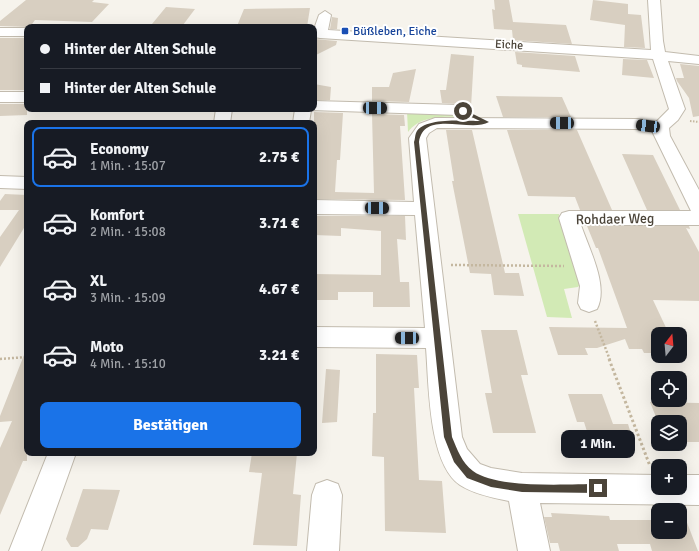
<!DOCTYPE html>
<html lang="de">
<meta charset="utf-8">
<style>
:root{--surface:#171b24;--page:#242831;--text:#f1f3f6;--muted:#9ea1a6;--line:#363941;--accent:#1a73e8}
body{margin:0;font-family:Signika,sans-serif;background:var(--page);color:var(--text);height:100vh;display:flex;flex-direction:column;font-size:15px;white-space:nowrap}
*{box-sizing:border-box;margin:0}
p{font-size:13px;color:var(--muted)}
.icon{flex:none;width:22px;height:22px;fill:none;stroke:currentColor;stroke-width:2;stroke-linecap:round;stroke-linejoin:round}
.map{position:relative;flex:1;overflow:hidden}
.panel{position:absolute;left:24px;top:120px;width:293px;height:336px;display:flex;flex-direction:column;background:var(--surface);border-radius:8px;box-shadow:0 4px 16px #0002}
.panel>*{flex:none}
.top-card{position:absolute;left:24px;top:24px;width:293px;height:88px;border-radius:8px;box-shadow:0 4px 16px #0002;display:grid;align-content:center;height:88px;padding:0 16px;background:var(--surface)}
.needle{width:26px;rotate:16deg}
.tools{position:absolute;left:651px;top:327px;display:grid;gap:8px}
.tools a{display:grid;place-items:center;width:36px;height:36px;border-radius:8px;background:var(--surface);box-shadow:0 4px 16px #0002;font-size:20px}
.end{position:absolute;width:18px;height:18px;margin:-9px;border:5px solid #4b4439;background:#fff;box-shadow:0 0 0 2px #fff}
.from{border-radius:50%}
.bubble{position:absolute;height:28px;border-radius:8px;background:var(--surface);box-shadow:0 4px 16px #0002;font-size:13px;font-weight:700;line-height:28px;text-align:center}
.car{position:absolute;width:12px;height:24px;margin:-12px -6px;border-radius:5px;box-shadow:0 0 3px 1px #0007;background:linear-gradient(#222 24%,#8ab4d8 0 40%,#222 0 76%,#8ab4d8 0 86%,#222 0)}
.top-card b{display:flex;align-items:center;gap:14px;height:38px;font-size:15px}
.top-card b+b{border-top:1px solid var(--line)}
.top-card i{width:10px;height:10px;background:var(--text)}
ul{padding:7px 0 0;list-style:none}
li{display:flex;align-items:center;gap:12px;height:60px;margin:0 8px 6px;padding:0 8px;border:2px solid transparent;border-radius:8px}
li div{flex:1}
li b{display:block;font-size:15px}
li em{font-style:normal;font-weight:700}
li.current{border-color:var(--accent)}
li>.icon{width:36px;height:36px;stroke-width:1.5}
.button{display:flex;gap:8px;margin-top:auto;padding:8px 16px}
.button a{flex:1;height:46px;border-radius:8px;background:var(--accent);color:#fff;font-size:16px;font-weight:700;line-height:46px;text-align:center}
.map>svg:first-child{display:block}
</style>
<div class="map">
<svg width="699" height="551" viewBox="0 0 699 551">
<rect width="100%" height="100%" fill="#f6f3ec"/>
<path fill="#d2eab5" d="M407,111L461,113L471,117C450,117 422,113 408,132Z
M518,214H559L583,281L578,287L564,289L572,318L547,317Z"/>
<path fill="#d8cfc1" d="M26,0H94L92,2L109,4L92,22L35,20L30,27L0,26V21Z
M494,0H509L513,22L566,25L572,44L513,40L512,30L494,29L492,9L495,10Z
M593,0L628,4V14L641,15L645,48L624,47L625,25L590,20Z
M166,7L195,9L183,25L152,24Z
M310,8L307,27L237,26L244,9Z
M332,17L338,18L337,29H330Z
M0,38H27V90H0Z
M314,39L337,41L336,45L314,56Z
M515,52L575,56L580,72L522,67V65L517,64Z
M451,54L474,56L471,107L459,104L442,103L440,90H446Z
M623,59L647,60L654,78L622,75Z
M680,64L699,66V116L693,117L689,98L677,81L676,78H684Z
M416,69L409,102L372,101V87H389L393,73Z
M314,84L331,87L330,100H314Z
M496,96L562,97L571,117H503Z
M0,104H27V115L0,116Z
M314,112L343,113L340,160H337L335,192L374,193L372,114L404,115L405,126H400L405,200L314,199L316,147H314Z
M446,130H472L505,273H519L524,296L494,295L491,274L470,273L452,181H454Z
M507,130H577L612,210H580L575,197L528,196Z
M622,154L653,155L680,210H647Z
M5,194L27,195V223L0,267V237L19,210H0V201Z
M314,216H405L406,240L397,239L400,282H409L410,307H373V292H338V300H314V274L381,275V231L341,228V236L314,235Z
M587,226H689L690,229L686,228L699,252V301L653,300L669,334H658V353H644L642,349H629L625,339L597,348H585L588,355H558L549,327L627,328L598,248H596Z
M481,330H517L528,375H521L536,433H493L485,393H492Z
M26,350L27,461H23L0,515V448L12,421L0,422V416Z
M376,354L417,355L419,388H414L419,480L442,481L446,533L385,531L384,457L372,456L373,413H376Z
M326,369L340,370L337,422L322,423Z
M568,394H602L613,424H628L634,444H591L584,422H577Z
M650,402L699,403V442H680V422H658Z
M252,453H297L293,494L301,495L297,546L253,545L262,473L249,472Z
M83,489L120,490L108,530L91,529L87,539L78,547H71L66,539Z
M551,513L609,516L610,520H658V532H680V520H686L698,551H652L650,544H617L619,551H560L558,543H550L544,517H552Z"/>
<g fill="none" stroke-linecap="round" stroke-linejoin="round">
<g stroke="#c2bbae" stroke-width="2">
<path id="minor" d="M648,0H660L663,41L665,52L699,56V64L668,61L685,109L678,120L669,128L670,136L699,190V225H581C589,249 609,286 597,309L589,312L581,309L578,303L580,286L559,218L562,213L569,211H691L652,131L637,129L437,128L429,133L426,138L462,437L467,449L480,464L491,468L522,473L658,475V488H680V475H699V505L540,503L550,551H518L509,501C493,498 474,494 460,485C428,463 429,384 426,348L314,347V327L425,328L415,215L314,214V200L414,202L409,138L419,124L435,118L637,119L656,122L669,109L653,59L320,38L314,37V29L319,15L325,11L331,15L328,30L651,50Z
M0,28H27V36H0Z
M0,92H27V102H0Z
M314,101L459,105L465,107L467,110L465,113L459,115L311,110L309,123H293L295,109H314Z
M216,109H232L230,123H214Z
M0,176L27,177V189L0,188Z
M48,453H76L41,551H9Z
M327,480L338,484L342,495L339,551H307L312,495L316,484Z"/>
</g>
<path stroke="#c4b79f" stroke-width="2" stroke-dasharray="1.5 1.5" stroke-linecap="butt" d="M690,121L699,122"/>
<path stroke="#c4b79f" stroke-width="2.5" stroke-dasharray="2 2" stroke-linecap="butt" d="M451,265L564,266
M595,321L610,360
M0,359L27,357"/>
<path stroke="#c4b79f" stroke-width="3" stroke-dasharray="2.5 2.5" stroke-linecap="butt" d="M609,359L650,466"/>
<use href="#minor" fill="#fff" fill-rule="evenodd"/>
</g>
<path fill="#4b4439" d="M463,109L489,122C470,133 424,109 419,142L452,437C457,449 462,463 473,471C497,489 567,484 598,484L602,488L598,493L522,492L491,487L467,478L454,462L444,437L414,142C415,140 415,135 416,133C423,117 465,121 480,121L461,112Z"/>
<rect fill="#1a4fb4" stroke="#fff" stroke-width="1.5" x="341" y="27" width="8" height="8" rx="2"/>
<g text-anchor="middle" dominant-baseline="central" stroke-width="4" stroke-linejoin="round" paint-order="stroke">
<g font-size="12" fill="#164399" stroke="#fff" text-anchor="start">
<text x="353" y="31">Büßleben, Eiche</text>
</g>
<g font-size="12" fill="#4b4439" stroke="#fff">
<text transform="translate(509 45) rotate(3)">Eiche</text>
</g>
<g font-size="14" fill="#4b4439" stroke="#fff">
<text transform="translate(615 219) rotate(-1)">Rohdaer Weg</text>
</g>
</g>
</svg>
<div class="tools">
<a><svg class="needle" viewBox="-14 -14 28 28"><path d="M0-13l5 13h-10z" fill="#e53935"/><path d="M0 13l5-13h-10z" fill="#9ea1a6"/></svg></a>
<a><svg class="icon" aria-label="locate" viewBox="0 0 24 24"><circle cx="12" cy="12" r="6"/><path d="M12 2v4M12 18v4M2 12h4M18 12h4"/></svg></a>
<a><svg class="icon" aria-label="layers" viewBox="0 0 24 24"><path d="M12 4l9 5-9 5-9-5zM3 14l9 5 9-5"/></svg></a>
<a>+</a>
<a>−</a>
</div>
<i class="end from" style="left:463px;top:111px"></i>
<i class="end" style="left:598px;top:488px"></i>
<div class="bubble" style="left:561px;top:430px;width:74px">1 Min.</div>
<i class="car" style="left:375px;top:108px;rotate:91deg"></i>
<i class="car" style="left:562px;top:123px;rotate:271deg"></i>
<i class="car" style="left:648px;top:126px;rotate:277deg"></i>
<i class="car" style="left:377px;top:208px;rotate:91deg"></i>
<i class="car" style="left:407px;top:338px;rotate:270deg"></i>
<div class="top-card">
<b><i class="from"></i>Hinter der Alten Schule</b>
<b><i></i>Hinter der Alten Schule</b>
</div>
<section class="panel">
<ul>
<li class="current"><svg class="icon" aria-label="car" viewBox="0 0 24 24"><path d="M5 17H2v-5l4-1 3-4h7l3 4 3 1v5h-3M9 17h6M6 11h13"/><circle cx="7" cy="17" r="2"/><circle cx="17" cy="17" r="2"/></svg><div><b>Economy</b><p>1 Min. · 15:07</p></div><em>2.75 €</em></li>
<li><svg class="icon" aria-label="car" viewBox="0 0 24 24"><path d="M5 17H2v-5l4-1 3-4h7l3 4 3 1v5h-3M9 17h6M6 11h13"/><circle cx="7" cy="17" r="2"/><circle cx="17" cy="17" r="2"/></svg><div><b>Komfort</b><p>2 Min. · 15:08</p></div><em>3.71 €</em></li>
<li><svg class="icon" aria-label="car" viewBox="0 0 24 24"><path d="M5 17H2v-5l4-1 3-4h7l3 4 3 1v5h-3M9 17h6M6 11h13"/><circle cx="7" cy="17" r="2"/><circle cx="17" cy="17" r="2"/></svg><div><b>XL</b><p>3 Min. · 15:09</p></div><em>4.67 €</em></li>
<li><svg class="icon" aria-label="car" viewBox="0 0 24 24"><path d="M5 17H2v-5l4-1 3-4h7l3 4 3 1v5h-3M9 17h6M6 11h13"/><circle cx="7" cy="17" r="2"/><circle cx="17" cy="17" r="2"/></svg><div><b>Moto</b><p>4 Min. · 15:10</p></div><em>3.21 €</em></li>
</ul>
<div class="button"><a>Bestätigen</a></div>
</section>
</div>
